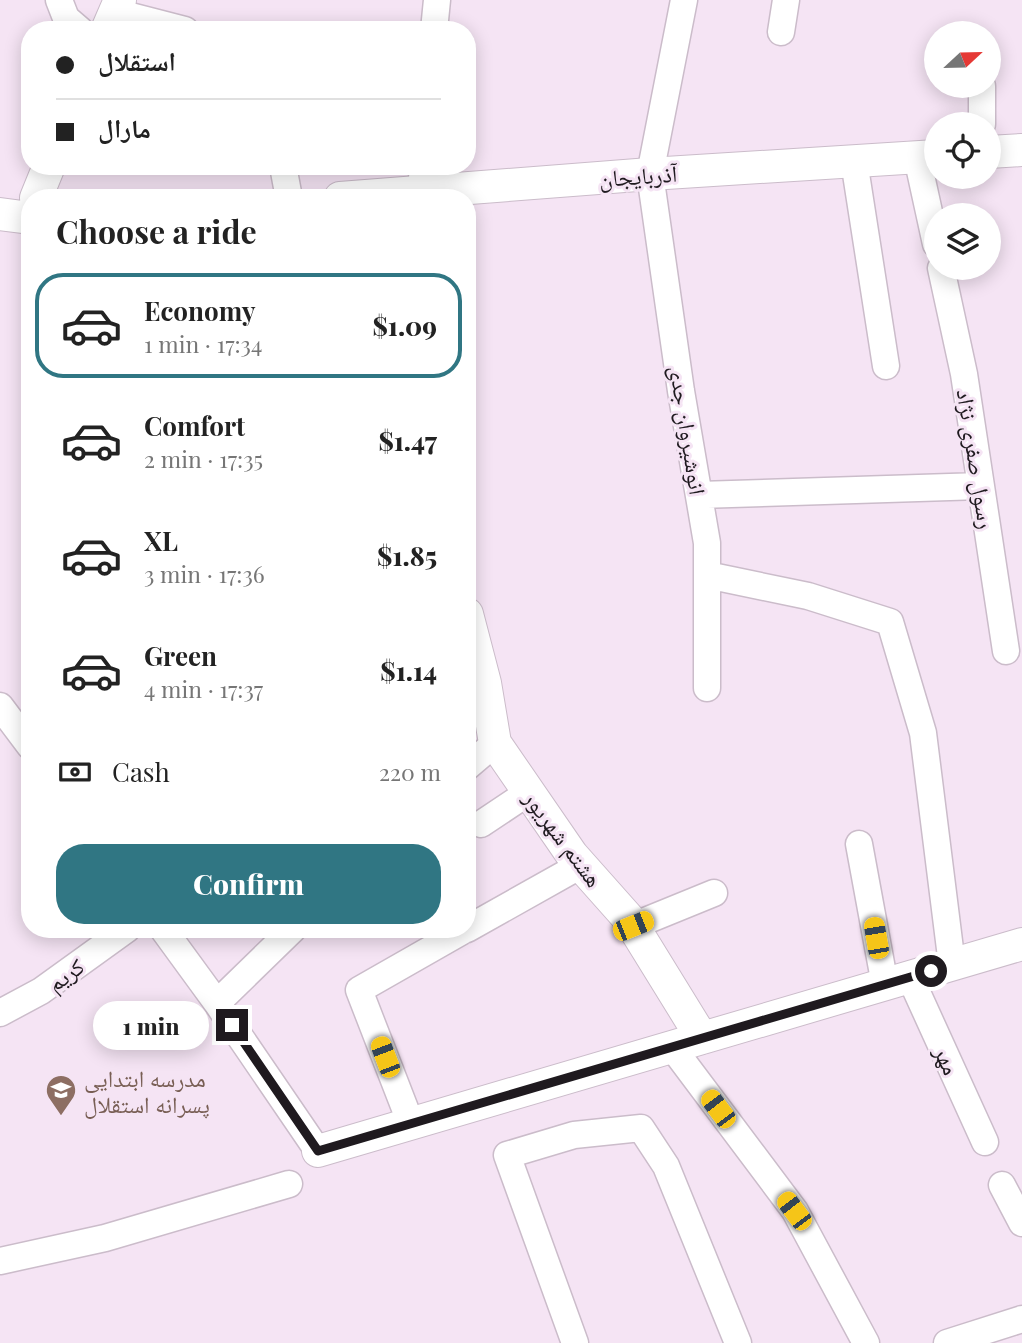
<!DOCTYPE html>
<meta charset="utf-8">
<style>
:root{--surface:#fff;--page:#f6f6f6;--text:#222;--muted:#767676;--line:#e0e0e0;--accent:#307683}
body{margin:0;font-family:"Playfair Display","Noto Naskh Arabic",serif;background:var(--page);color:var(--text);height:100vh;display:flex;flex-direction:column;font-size:26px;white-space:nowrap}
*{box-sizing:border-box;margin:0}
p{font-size:23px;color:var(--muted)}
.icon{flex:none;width:38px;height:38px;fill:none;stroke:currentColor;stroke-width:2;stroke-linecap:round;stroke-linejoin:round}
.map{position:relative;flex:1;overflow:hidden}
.drawer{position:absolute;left:21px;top:189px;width:455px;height:749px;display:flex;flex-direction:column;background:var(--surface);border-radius:28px;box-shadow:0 4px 18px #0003}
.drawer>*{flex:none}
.guide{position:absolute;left:21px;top:21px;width:455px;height:154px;border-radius:28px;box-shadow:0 4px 18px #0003;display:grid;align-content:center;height:154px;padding:0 35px;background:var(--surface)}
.needle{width:46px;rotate:68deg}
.fabs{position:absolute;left:924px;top:21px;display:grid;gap:14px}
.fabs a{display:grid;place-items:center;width:77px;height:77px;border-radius:50%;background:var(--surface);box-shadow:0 4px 18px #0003;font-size:35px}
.end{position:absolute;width:32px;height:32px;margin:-16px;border:9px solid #1f1a1f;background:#fff;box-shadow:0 0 0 4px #fff}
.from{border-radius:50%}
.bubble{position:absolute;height:49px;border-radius:24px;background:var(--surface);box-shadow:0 4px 18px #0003;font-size:23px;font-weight:800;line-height:49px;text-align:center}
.car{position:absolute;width:21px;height:42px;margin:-21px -10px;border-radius:9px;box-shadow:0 0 5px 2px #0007;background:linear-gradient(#f5c518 24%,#345 0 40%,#f5c518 0 76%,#345 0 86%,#f5c518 0)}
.guide b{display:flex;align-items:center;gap:24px;height:66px;font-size:26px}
.guide b+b{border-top:2px solid var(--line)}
.guide i{width:18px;height:18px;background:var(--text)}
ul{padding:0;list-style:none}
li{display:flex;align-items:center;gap:21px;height:105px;margin:0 14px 10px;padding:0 21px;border:4px solid transparent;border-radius:28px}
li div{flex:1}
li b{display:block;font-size:26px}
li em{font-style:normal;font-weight:800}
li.selected{border-color:var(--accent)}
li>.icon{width:63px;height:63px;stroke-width:1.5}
h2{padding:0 35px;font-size:32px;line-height:84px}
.pay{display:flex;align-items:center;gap:18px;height:77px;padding:0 35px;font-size:26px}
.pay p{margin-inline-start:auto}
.cta{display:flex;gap:14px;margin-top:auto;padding:14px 35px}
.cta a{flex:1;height:80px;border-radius:28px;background:var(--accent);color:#fff;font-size:28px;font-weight:800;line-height:80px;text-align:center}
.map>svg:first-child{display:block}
</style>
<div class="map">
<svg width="1022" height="1343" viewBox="0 0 1022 1343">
<rect width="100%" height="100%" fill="#f5e4f4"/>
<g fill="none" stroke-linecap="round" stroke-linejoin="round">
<g stroke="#cbbcca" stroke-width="29">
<path id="minor" d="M59,0L66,18L80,30
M684,0L650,174L681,391L707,543V688
M115,12L185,30
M434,30L437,0
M781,32L786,0
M982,124V86
M917,157L936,244
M854,161L886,366
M283,166L289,198
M421,191L423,166
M941,268L964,374L1006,651
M699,495L981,486
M707,575L808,596L890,622L923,733L952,965
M0,706L30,746
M467,767L495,743
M481,824L529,792
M859,844L885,985
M633,926L714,893
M163,929L217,1003L318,1151
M467,929L581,865
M910,977L985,1142
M217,1003L293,929
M0,1013L41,991L127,929
M672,1047L795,1211L866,1343
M411,1124L359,990L466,929
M1002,1185L1022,1223
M0,1261L105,1238L289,1184
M575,1343L507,1155L574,1135L641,1128L666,1166L738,1343
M947,1343L1022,1319"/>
</g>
<g stroke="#cbbcca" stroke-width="34">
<path id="tertiary" d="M107,30L120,0
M989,152L1022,150
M36,198L49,166
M340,198L650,174L936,156
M0,214L30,218
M467,614L485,683L495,743L572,855L628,918L702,1038
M318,1151L1022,944"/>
</g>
<use href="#minor" stroke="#fff" stroke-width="26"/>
<use href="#tertiary" stroke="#fff" stroke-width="32"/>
</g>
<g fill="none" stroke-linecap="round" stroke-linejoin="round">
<path stroke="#1f1a1f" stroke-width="9" d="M232,1025L318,1151L931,971"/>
</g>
<defs>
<g id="school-pin" transform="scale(1.575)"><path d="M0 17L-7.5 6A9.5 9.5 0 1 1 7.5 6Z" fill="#8d6e63" stroke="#f5e4f4"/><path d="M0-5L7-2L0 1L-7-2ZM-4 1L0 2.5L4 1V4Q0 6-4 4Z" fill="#fff"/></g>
</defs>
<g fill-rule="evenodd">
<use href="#school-pin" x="61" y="1090"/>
</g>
<g text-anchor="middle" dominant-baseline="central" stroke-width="6" stroke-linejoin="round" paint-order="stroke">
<g font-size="23" fill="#1f1a1f" stroke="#f5e4f4">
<text transform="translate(638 175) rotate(-4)">آذربایجان</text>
<text transform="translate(689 430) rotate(81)">انوشیروان جدی</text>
<text transform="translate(977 459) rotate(81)">رسول صفری نژاد</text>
<text transform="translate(564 838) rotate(53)">هشتم شهریور</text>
<text transform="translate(65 974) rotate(-36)">کریم</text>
<text transform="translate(948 1060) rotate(66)">مهر</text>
</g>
<g font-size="23" fill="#785e54" stroke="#f5e4f4" text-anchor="start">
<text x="84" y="1077">مدرسه ابتدایی<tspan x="84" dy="26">پسرانه استقلال</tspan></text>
</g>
</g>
</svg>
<div class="fabs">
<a><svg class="needle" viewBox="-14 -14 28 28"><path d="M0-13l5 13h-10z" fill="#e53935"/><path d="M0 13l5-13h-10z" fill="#767676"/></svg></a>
<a><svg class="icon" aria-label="locate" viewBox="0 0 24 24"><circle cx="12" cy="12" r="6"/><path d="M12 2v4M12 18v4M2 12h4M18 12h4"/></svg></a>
<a><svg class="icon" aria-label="layers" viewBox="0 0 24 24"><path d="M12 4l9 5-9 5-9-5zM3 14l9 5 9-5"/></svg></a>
</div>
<i class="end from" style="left:931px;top:971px"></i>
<i class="end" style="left:232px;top:1025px"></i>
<div class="bubble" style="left:93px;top:1001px;width:116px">1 min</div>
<i class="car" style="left:633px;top:926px;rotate:68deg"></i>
<i class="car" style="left:876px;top:938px;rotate:350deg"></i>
<i class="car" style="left:385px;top:1057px;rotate:339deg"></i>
<i class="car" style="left:718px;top:1109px;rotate:323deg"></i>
<i class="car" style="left:794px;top:1211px;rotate:323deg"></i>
<div class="guide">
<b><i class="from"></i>استقلال</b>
<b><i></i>مارال</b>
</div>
<section class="drawer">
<h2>Choose a ride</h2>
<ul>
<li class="selected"><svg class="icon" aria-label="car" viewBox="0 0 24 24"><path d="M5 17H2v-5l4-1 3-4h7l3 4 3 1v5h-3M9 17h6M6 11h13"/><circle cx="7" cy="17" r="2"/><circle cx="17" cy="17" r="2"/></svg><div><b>Economy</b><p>1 min · 17:34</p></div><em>$1.09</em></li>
<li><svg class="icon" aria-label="car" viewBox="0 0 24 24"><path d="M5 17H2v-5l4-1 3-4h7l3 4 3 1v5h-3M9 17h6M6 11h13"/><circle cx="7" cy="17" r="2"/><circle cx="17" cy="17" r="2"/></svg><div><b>Comfort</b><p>2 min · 17:35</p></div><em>$1.47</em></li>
<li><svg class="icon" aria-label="car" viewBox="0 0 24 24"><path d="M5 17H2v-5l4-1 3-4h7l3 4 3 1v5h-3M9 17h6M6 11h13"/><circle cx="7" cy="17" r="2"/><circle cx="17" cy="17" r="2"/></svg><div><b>XL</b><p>3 min · 17:36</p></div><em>$1.85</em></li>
<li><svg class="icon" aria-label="car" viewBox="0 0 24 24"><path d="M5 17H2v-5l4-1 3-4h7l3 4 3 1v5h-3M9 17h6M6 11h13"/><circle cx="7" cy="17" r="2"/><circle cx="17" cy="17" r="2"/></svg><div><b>Green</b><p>4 min · 17:37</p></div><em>$1.14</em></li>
</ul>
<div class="pay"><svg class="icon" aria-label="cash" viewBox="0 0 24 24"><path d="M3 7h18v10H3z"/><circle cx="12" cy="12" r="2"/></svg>Cash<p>220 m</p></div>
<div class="cta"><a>Confirm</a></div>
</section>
</div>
